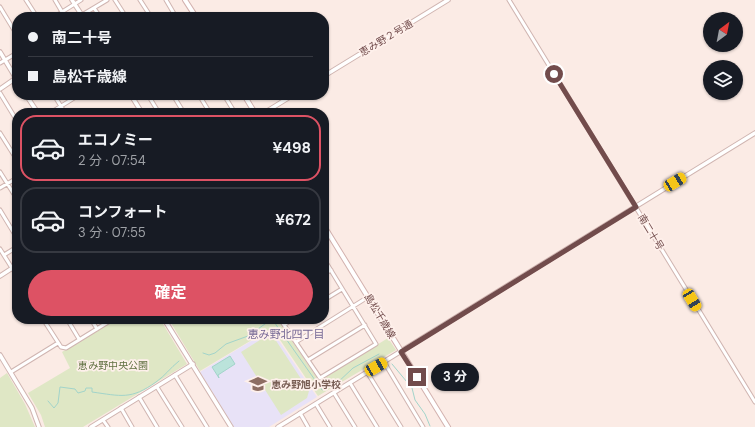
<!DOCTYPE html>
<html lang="ja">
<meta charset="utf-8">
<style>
:root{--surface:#171b24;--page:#20242c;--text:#f1f3f6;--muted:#9ea1a6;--line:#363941;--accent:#dd5264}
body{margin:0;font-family:"DM Sans","Noto Sans JP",sans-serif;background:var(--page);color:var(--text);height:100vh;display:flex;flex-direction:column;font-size:15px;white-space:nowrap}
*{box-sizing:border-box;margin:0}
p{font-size:13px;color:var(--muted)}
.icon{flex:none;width:22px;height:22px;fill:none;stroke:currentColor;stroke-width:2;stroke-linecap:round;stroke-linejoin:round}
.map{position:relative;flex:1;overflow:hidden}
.sheet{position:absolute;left:12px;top:108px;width:317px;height:216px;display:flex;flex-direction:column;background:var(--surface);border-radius:16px;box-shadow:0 1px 3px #0004}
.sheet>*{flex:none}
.banner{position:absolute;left:12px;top:12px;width:317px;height:88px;border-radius:16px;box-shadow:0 1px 3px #0004;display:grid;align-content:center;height:88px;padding:0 16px;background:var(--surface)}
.needle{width:26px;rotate:32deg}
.tools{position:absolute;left:703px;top:12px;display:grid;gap:8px}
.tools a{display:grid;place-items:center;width:40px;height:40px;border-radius:50%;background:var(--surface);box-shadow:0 1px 3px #0004;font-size:20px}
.end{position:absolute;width:18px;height:18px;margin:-9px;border:5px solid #724c4c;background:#fff;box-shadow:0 0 0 2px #fff}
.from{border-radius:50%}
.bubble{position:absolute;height:28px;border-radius:14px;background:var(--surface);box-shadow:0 1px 3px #0004;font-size:13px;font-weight:700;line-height:28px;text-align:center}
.car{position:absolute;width:12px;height:24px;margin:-12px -6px;border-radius:5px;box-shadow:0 0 3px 1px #0007;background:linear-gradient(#f5c518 24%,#345 0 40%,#f5c518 0 76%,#345 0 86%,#f5c518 0)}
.banner b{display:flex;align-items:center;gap:14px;height:38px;font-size:15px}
.banner b+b{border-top:1px solid var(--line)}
.banner i{width:10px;height:10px;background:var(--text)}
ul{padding:7px 0 0;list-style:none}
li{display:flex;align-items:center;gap:12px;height:66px;margin:0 8px 6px;padding:0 8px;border:2px solid var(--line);border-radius:16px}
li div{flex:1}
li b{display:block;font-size:15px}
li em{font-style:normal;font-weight:700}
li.current{border-color:var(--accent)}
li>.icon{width:36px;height:36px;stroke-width:1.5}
.action{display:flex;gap:8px;margin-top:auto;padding:8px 16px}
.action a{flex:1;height:46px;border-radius:24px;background:var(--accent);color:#fff;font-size:16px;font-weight:700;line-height:46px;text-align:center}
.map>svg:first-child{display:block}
</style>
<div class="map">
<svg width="755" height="427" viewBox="0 0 755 427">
<rect width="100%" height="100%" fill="#fbebe5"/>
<path fill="#e8e2f7" d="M271,329L317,397L269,427H234L200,372Z"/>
<path fill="#dfe7c5" d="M116,319H160L187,364L83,427H45L41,415L28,393L70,368L62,352Z
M172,319H277L319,381L388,338L396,350L318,396L272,328L200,371L171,323Z
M271,333L309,391L307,398L281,415L241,352Z
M7,373L25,404L35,427H0V378Z"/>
<path fill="#bbe3db" stroke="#a2d4ca" d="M230,356L235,364L218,375L219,378L212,367Z"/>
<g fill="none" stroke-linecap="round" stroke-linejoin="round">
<path stroke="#a2d4ca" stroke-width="1" d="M203,353L209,355L215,353L226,344L248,336L272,319L322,390L336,384L353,368L379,354
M392,364L412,388L415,400L425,414L430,426
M48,401L54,408L58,403L60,387L75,389L78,393L85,391L86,388H92V392C121,396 131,400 156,382C165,376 170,368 179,361"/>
<g stroke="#d0b5b1" stroke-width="5">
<path id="minor" d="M26,0L37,17
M55,0L65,17
M115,0L126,17
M140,0L151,17
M166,0L176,17
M509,0L755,402
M0,7L17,35
M94,8L100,17
M82,15L107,0
M54,17L81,0
M0,63L17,53
M0,93L17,121
M54,95L65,113
M148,95L159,113
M173,95L184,113
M199,95L210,113
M224,95L235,113
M50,113L79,95
M0,133L17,160
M0,172L17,199
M0,188L17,178
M0,210L17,238
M0,249L17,276
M4,255L17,247
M324,274L331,270
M324,300L342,289
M43,319L61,347L66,348L113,319
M67,319L79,339
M91,319L97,329
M280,319L320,378L376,344L324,259
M284,325L293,319
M296,342L368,297
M308,360L365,325
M384,362L423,427
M11,372L58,343
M367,372L401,427
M175,375L207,427
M350,383L377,427
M157,387L182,427
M334,393L355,427
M139,397L157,427
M316,404L330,427
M121,408L132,427
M300,413L308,427
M103,420L108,427"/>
</g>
<g stroke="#d0b5b1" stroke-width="5.5">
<path id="tertiary" d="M72,0L83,17
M0,52L17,80
M324,76L448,0
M0,89L16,78
M26,95L38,113
M131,95L142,113
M264,113L293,95
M0,276L17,265
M164,319L231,427
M0,355L32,408L39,427
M91,427L193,364
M278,427L755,133"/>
</g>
<g stroke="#d3b2af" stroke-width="6">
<path id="secondary" d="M185,0L196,17
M244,95L255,113
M324,226L448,427"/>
</g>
<use href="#minor" stroke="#fff" stroke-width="3"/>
<use href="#tertiary" stroke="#fff" stroke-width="3.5"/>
<use href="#secondary" stroke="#fff" stroke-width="4"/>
</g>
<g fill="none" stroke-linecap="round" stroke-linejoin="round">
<path stroke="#724c4c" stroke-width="5" d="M417,377L401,352L636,207L554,74"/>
</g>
<defs>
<g id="school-bare" transform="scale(1.38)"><path d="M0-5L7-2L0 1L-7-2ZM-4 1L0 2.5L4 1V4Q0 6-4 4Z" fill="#8d6e63" stroke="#fef0eb" stroke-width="2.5" paint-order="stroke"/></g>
</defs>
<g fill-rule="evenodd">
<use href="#school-bare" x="258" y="384"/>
</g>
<g text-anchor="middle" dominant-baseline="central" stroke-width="3.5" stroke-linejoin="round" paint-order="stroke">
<g font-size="10" fill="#724c4c" stroke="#fef0eb">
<text transform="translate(386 38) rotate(-31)">恵み野２号通</text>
<text transform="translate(651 232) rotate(59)">南二十号</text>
<text transform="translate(380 316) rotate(59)">島松千歳線</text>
</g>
<g font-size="10" fill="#617142" stroke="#fef0eb">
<text x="113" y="365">恵み野中央公園</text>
</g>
<g font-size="10" font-weight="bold" fill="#785e54" stroke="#fef0eb" text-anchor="start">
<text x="271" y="384">恵み野旭小学校</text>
</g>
<g font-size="11" fill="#766895" stroke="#fef0eb">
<text x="286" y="334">恵み野北四丁目</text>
</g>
</g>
</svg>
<div class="tools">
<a><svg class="needle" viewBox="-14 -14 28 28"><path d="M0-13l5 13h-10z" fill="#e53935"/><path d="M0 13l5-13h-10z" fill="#9ea1a6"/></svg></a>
<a><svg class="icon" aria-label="layers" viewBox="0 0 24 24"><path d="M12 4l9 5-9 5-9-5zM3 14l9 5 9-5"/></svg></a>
</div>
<i class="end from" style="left:554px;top:74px"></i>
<i class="end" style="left:417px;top:377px"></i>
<div class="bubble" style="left:431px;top:363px;width:48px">3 分</div>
<i class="car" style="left:675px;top:182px;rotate:59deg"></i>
<i class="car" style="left:692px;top:300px;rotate:149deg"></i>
<i class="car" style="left:376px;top:367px;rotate:60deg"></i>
<div class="banner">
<b><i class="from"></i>南二十号</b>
<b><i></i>島松千歳線</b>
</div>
<section class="sheet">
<ul>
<li class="current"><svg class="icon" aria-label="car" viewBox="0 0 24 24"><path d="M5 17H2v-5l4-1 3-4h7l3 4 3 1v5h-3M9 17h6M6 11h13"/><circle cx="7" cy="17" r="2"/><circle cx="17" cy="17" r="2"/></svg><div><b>エコノミー</b><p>2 分 · 07:54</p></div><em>¥498</em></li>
<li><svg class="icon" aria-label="car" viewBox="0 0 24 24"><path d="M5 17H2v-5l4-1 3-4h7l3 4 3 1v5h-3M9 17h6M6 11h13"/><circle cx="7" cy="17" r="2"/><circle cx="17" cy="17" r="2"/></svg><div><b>コンフォート</b><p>3 分 · 07:55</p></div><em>¥672</em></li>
</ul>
<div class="action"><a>確定</a></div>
</section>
</div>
